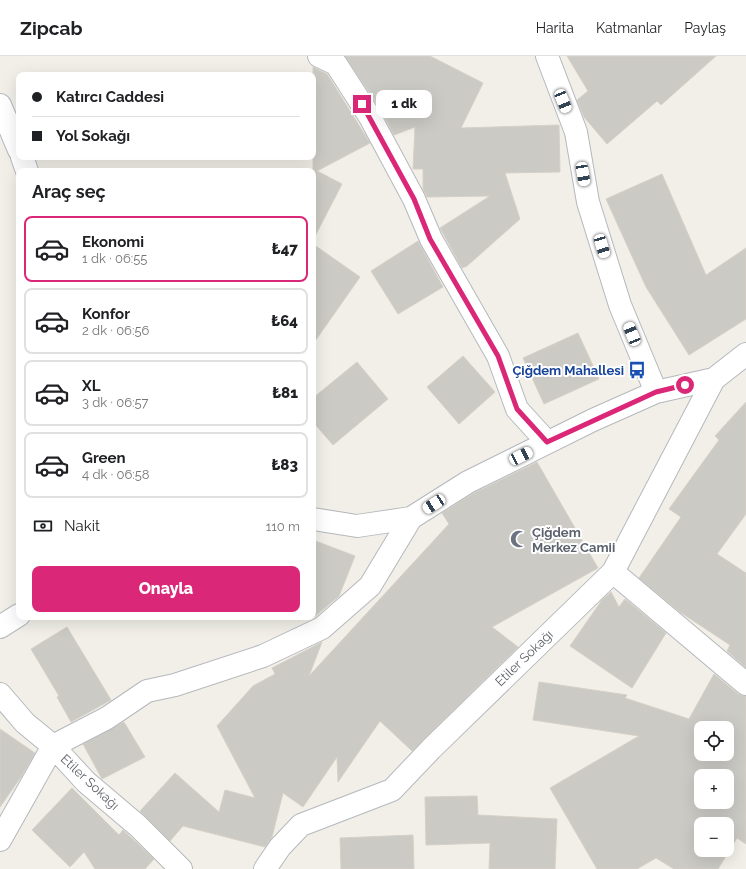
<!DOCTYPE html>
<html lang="tr">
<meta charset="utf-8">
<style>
:root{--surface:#fff;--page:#f2f2f2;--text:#202124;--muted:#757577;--line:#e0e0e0;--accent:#db2777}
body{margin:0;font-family:Raleway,sans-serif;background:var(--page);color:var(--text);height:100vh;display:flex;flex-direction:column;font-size:15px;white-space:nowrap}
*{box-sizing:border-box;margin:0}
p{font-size:13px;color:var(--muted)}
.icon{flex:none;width:22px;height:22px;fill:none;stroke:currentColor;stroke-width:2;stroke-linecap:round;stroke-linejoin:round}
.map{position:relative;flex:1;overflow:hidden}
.sheet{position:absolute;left:16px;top:112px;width:300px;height:452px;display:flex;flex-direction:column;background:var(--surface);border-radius:8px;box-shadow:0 4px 16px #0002}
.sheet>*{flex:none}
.banner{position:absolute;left:16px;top:16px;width:300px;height:88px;border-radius:8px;box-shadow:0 4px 16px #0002;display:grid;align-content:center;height:88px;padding:0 16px;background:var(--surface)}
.controls{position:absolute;left:694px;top:665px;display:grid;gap:8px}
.controls a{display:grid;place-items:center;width:40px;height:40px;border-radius:8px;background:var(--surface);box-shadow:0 4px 16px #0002;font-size:20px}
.end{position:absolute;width:18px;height:18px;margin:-9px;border:5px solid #db2777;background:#fff;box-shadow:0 0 0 2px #fff}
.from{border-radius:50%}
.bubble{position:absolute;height:28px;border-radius:8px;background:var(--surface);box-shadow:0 4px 16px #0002;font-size:13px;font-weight:800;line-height:28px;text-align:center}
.car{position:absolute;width:12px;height:24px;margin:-12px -6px;border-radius:5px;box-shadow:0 0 3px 1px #0007;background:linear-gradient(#fff 24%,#345 0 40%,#fff 0 76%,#345 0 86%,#fff 0)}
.banner b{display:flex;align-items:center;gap:14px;height:38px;font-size:15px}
.banner b+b{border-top:1px solid var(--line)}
.banner i{width:10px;height:10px;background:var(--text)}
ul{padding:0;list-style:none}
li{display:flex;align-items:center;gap:12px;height:66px;margin:0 8px 6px;padding:0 8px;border:2px solid var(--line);border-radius:8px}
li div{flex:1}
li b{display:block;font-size:15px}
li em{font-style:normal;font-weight:800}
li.current{border-color:var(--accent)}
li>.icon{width:36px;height:36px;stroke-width:1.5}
h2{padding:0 16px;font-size:18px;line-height:48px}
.pay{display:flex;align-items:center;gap:10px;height:44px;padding:0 16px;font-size:15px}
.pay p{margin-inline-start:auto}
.button{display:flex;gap:8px;margin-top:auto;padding:8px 16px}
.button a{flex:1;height:46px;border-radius:8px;background:var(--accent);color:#fff;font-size:16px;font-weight:800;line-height:46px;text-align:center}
header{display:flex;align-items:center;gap:24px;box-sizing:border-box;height:56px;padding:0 20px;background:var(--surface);border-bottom:1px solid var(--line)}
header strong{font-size:19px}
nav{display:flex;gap:22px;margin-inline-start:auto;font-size:14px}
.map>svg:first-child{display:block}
</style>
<header>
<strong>Zipcab</strong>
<nav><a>Harita</a><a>Katmanlar</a><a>Paylaş</a></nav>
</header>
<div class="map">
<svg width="746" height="813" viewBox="0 0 746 813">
<rect width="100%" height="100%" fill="#f1efe8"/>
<path fill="#cccac5" stroke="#d6d1c6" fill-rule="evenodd" d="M345,0H430L483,27L461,72L559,69L560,116L505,117L520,163L467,210L462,212L440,172L490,140L427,141L423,133V113H413L415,71L394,79L381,54Z
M567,0H716L661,49L657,45L607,88L584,61L577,44L588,35Z
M313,11L327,18L370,87L317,115L342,128L313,184Z
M662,118L706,219L746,192V263L689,299L646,231L606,143Z
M418,185L443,231L398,258L371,215Z
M313,188L360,221L313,288Z
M578,277L599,323L544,348L523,302Z
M463,300L495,336L459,368L427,331Z
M357,306L388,343L333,389L313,366V342Z
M746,346V458L717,498L746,517V612L727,595L730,589L680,556L639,522L681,461L669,453L719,384L715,380Z
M537,406L598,512L492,571L518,591L412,695L380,665L338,726L337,701L303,751L283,737L272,781L265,791L183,770L170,785L140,755L175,717L219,756L225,734L255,742L217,670L253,630L275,618L272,612L322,586L309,620L449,468L442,457L474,437Z
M313,484L355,500L339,540L313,562Z
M611,536L619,551L625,543L666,577L632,632L570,590L602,544Z
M67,571L111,644L71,666L57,641L59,640L31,593Z
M714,618L738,638L746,640V788L737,782L718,813H674L656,802L637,813H597L550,732L639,680L533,664L539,626L627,639L625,642L689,663ZM701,672H727V698H701ZM701,720H727V746H701ZM701,768H727V794H701Z
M124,666L145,701L102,723L83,688Z
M0,673L35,697L21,721L0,751Z
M72,732L119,779L123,774L154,803L145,813H95L84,796L70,811L32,774Z
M477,740L478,759L557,763L555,813H489L490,787L426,789L425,741Z
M413,779L414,813H341L340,782Z"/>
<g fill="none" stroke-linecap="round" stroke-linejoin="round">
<g stroke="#b5b8bc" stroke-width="24">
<path id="minor" d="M319,0L336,8L370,61L414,143L431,183L498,300L517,353L547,386
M547,0L576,76L588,146L620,249L656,336
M0,49L19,94
M22,101L27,115
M313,463L357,470L411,462L468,426L593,364L656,336L714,323L746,298
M613,516L746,628
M0,571L19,559
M0,638L25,667L53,690L86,726L138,770L181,813
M0,784L53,690L107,662L147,635L175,629L263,600L322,572L370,530L411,462
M265,813L280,791L301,769L392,734L431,693L613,516L714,323"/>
</g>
<use href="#minor" stroke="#fff" stroke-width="22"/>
</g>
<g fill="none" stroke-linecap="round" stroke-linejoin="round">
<path stroke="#db2777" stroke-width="5" d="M362,48L414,143L430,183L498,300L517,353L547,386L656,336L685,329"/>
</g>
<defs>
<g id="bus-bare" transform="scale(1.38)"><path d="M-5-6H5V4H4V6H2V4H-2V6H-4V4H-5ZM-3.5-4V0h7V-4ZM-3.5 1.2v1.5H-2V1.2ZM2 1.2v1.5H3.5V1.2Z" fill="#1a4fb4" stroke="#fff" stroke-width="2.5" paint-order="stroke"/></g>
<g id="mosque-bare" transform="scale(1.38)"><path d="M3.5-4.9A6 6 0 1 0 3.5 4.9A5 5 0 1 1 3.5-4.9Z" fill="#6b7280" stroke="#fff" stroke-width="2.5" paint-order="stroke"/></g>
</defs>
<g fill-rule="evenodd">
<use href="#bus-bare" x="637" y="314"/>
<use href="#mosque-bare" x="519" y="483"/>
</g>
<g text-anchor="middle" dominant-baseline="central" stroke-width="4" stroke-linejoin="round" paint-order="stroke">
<g font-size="13" font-weight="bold" fill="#164399" stroke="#fff" text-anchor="end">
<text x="624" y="314">Çiğdem Mahallesi</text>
</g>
<g font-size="13" font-weight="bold" fill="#5b616d" stroke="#fff" text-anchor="start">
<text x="532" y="476">Çiğdem<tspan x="532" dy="15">Merkez Camii</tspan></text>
</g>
<g font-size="13" fill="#5f6368" stroke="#fff">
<text transform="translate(524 602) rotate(-44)">Etiler Sokağı</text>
<text transform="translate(90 726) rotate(43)">Etiler Sokağı</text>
</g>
</g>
</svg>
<div class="controls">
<a><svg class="icon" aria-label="locate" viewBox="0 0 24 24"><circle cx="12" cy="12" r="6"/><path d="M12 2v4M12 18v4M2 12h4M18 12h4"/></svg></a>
<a>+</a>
<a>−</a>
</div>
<i class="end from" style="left:685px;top:329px"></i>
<i class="end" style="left:362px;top:48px"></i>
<div class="bubble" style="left:376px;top:34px;width:56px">1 dk</div>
<i class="car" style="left:563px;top:45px;rotate:158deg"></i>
<i class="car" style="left:583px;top:118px;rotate:170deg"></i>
<i class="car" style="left:602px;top:190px;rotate:163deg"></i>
<i class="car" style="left:632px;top:278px;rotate:338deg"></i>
<i class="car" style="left:521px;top:400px;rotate:63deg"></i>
<i class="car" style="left:434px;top:448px;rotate:237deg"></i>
<div class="banner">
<b><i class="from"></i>Katırcı Caddesi</b>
<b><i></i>Yol Sokağı</b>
</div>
<section class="sheet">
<h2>Araç seç</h2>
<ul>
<li class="current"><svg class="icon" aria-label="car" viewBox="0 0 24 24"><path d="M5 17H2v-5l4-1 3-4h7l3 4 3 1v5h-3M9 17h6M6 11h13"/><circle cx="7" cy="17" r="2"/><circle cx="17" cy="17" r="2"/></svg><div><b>Ekonomi</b><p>1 dk · 06:55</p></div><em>₺47</em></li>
<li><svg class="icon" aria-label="car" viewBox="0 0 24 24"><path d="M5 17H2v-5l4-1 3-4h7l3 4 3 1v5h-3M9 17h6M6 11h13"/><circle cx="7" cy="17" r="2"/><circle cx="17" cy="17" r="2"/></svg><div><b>Konfor</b><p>2 dk · 06:56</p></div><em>₺64</em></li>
<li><svg class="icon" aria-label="car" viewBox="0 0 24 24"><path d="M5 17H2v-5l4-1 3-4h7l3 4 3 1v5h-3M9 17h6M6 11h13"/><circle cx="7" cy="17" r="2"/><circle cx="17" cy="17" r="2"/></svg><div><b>XL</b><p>3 dk · 06:57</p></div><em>₺81</em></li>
<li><svg class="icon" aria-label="car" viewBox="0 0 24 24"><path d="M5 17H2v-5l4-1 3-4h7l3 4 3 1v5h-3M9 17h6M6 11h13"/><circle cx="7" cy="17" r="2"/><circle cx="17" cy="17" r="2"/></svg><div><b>Green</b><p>4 dk · 06:58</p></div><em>₺83</em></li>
</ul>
<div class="pay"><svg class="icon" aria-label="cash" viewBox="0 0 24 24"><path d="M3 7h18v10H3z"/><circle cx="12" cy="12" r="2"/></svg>Nakit<p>110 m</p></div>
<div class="button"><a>Onayla</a></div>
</section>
</div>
